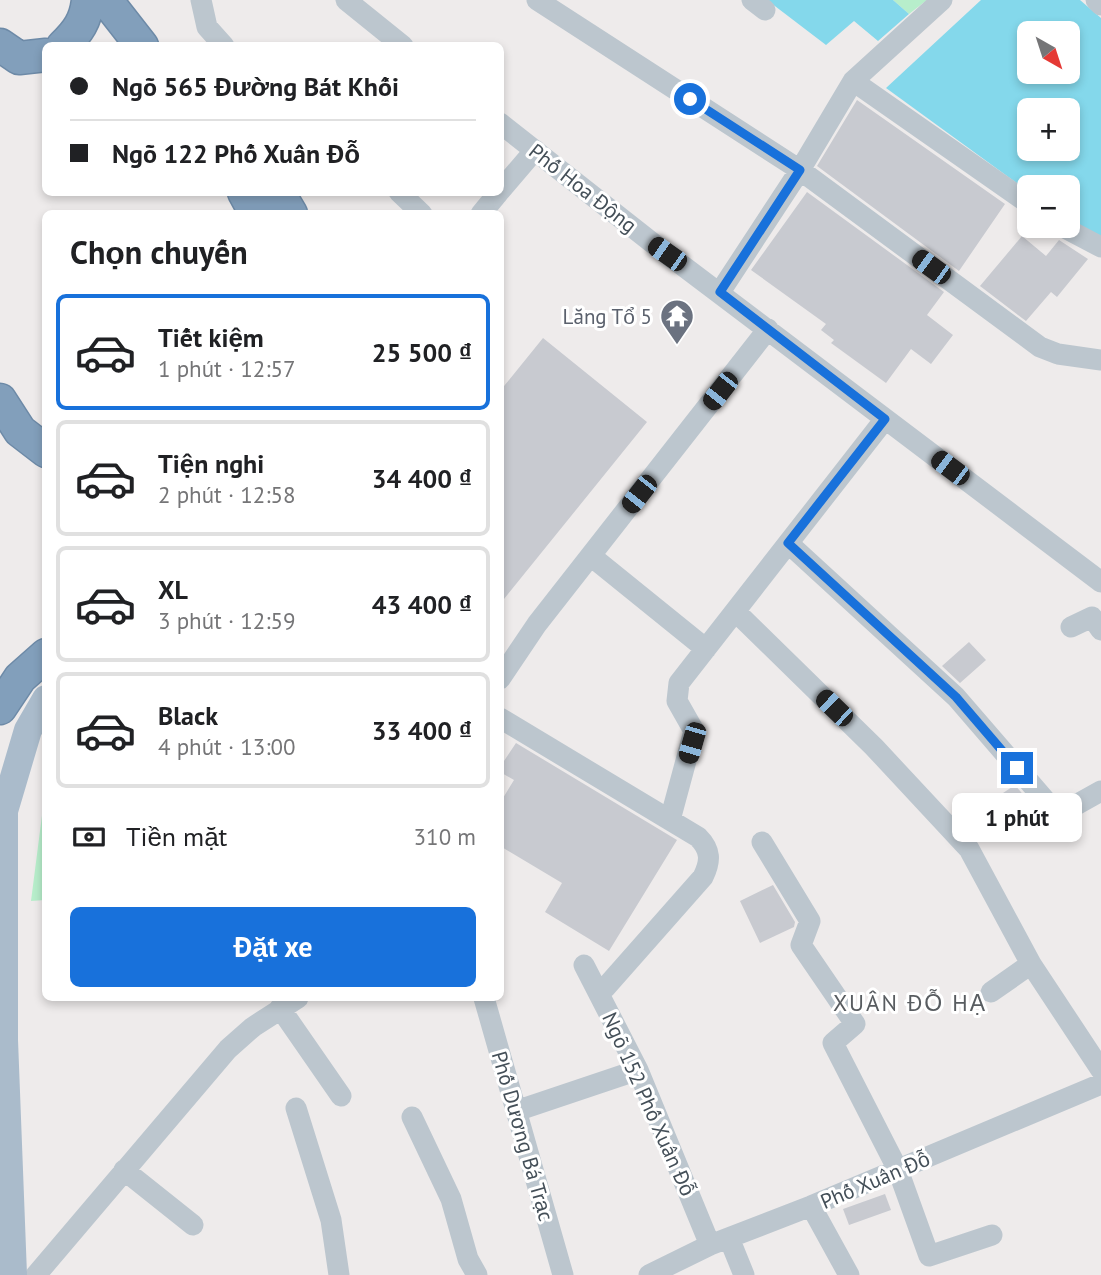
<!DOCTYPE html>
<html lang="vi">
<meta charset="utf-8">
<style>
:root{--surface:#fff;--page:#f2f2f2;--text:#202124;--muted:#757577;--line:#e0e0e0;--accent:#1871db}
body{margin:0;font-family:"PT Sans",sans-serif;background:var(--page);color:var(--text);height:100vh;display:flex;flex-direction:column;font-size:26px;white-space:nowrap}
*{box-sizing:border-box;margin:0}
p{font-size:23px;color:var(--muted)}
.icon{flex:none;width:38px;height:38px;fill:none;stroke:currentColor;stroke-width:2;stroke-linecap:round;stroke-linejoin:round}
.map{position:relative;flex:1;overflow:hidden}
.drawer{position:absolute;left:42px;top:210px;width:462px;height:791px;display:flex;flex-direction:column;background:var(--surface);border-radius:10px;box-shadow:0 4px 10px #0003}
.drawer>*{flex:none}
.guide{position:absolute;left:42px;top:42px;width:462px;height:154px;border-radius:10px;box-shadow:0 4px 10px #0003;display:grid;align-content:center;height:154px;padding:0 28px;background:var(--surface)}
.needle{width:46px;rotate:141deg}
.tools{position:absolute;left:1017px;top:21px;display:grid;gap:14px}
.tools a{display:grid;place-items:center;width:63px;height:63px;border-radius:10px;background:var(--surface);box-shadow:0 4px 10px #0003;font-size:35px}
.end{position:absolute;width:32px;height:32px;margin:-16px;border:9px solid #1871db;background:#fff;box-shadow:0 0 0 4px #fff}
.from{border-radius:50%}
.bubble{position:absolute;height:49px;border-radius:10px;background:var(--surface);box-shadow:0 4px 10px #0003;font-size:23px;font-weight:700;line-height:49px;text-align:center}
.car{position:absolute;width:21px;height:42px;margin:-21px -10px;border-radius:9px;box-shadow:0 0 5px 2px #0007;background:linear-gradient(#222 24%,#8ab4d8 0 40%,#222 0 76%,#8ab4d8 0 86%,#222 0)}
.guide b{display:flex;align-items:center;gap:24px;height:66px;font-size:26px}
.guide b+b{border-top:2px solid var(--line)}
.guide i{width:18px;height:18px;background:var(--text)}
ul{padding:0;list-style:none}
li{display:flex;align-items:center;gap:21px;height:116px;margin:0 14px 10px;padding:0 14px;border:4px solid var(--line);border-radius:10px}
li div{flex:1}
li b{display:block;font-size:26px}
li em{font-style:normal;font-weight:700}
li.selected{border-color:var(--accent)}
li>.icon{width:63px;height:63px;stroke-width:1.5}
h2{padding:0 28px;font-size:32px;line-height:84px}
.pay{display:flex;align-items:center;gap:18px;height:77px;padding:0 28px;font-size:26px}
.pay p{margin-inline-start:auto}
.primary-button{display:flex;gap:14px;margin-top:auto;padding:14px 28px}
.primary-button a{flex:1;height:80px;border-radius:10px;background:var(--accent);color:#fff;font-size:28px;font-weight:700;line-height:80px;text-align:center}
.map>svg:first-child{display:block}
</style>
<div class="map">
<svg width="1101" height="1275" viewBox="0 0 1101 1275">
<rect width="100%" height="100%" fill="#eeebeb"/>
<path fill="#b7eecb" d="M893,0H927L909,14Z
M45,792V900L31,901Z"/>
<path fill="#84d8eb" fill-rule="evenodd" d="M767,0H893L909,14L878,41L854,21L826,45Z
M981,0H1080L1101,18V238L1068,220V187H1029V192L886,88ZM1029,33H1068V72H1029ZM1029,110H1068V149H1029Z"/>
<path fill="#c8cad0" d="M857,100L1005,204L959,271L817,166Z
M807,192L944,292L927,315L953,335L931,364L911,349L886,383L831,343L834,340L821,330L826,324L751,270Z
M1022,236L1046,256L1059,240L1088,259L1057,297L1051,292L1026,321L980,286Z
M543,338L647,422L500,604V391Z
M969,642L986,660L960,683L942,666Z
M516,743L677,840L609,951L545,912L562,883L500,846V803L514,780L500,772V767Z
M1015,785L1038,812L1010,829L991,801Z
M773,885L795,922L794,927L760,943L740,901Z
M885,1194L891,1210L849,1225L843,1209Z"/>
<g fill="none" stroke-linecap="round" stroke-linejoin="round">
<g stroke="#6d8aa7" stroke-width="35">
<path id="highway" d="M106,0L142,46
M0,45L19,58L46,55
M63,46C78,32 86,20 88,0
M244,192L256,214
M278,192L291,214
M0,400L20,431L46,451
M0,708L20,678L46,655"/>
</g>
<path stroke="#bcc6ce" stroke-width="21" d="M201,0L207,27L224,46
M346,0L403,46
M537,0L800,170L1040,347L1058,354L1101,360
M752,0L765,10
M1096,0L1101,5
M853,81L1029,204
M500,123L650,241L1101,582
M500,191L535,150
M399,192L422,214
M481,214L499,192
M1061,226L1101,247
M720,292L800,170L853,81L942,0
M788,543L956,697L1058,815L1101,791
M591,556L706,649
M735,611L874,747L969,849L1031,964
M1071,627L1092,617L1101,630
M500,679L537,624L768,329
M500,718L698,837C711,850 711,861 703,877L605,988
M670,820L694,731L677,701L679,683L885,419
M762,842L810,921L801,945L855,1024L833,1043L898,1170L929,1256L992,1235
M584,965L638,1070L710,1245
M991,992L1031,964L1101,1070
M484,998L563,1275
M280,1008L341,1096
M296,1108L331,1220L339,1275
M516,1111L638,1070
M412,1117L451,1199L468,1259L477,1275
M124,1170L193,1225
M811,1206L849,1275
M729,1238L744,1275
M36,1275L228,1049L253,1027L298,998
M649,1275L710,1245L811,1206L1101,1084"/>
<path stroke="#aabbcb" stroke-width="28" d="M13,1275L4,1040V811L28,730L46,699"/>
<use href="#highway" stroke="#829fbb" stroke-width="32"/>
</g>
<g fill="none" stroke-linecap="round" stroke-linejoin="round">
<path stroke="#1871db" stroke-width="9" d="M690,99L800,170L720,292L885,419L788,543L956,697L1017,768"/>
</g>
<defs>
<g id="temple-pin" transform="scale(1.75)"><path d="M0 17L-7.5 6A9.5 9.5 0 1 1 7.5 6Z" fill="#6b7280" stroke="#fff"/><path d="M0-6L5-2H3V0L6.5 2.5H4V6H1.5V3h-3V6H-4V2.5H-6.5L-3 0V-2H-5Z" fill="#fff"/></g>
</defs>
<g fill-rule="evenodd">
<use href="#temple-pin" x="677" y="316"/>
</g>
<g text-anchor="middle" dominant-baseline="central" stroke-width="6" stroke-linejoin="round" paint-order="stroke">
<g font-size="21" fill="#444f58" stroke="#fff">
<text transform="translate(583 188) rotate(38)">Phố Hoa Động</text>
<text transform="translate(649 1104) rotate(66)">Ngõ 152 Phố Xuân Đỗ</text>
<text transform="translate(523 1136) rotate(74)">Phố Dương Bá Trạc</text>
<text transform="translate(875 1180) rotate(-23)">Phố Xuân Đỗ</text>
</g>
<g font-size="21" fill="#5b616d" stroke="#fff" text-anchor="end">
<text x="652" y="316">Lăng Tổ 5</text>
</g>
<g font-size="23" letter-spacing="2" fill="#585c60" stroke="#fff">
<text x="910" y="1002">XUÂN ĐỖ HẠ</text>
</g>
</g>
</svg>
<div class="tools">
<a><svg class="needle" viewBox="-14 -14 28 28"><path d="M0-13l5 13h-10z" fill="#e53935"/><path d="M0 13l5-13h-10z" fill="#757577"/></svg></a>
<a>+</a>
<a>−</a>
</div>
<i class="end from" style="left:690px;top:99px"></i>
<i class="end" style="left:1017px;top:768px"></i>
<div class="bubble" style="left:952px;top:793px;width:130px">1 phút</div>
<i class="car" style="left:667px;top:254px;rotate:305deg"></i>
<i class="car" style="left:931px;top:267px;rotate:306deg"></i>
<i class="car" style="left:720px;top:391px;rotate:218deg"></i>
<i class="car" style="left:950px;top:468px;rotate:307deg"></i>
<i class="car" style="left:639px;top:494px;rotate:218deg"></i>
<i class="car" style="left:834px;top:708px;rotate:314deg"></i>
<i class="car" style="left:692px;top:743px;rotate:196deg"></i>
<div class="guide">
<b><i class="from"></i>Ngõ 565 Đường Bát Khối</b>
<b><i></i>Ngõ 122 Phố Xuân Đỗ</b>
</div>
<section class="drawer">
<h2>Chọn chuyến</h2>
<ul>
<li class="selected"><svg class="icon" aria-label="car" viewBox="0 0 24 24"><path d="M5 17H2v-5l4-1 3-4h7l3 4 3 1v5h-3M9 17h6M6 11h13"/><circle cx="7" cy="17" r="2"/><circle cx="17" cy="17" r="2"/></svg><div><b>Tiết kiệm</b><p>1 phút · 12:57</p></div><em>25 500 ₫</em></li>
<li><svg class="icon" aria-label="car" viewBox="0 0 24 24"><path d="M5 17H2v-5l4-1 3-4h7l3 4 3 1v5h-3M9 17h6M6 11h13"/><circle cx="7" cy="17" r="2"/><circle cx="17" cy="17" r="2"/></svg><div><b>Tiện nghi</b><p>2 phút · 12:58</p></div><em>34 400 ₫</em></li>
<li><svg class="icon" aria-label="car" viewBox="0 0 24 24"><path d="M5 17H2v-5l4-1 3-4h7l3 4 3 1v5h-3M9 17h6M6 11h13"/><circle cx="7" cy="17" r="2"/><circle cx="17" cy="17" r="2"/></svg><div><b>XL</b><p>3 phút · 12:59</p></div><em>43 400 ₫</em></li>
<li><svg class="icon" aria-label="car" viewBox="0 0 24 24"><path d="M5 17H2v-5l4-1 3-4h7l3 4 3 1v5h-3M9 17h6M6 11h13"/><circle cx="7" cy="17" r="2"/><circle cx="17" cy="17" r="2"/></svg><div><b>Black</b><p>4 phút · 13:00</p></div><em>33 400 ₫</em></li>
</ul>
<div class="pay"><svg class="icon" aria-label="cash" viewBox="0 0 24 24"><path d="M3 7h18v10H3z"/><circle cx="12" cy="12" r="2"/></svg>Tiền mặt<p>310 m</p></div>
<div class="primary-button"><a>Đặt xe</a></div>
</section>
</div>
